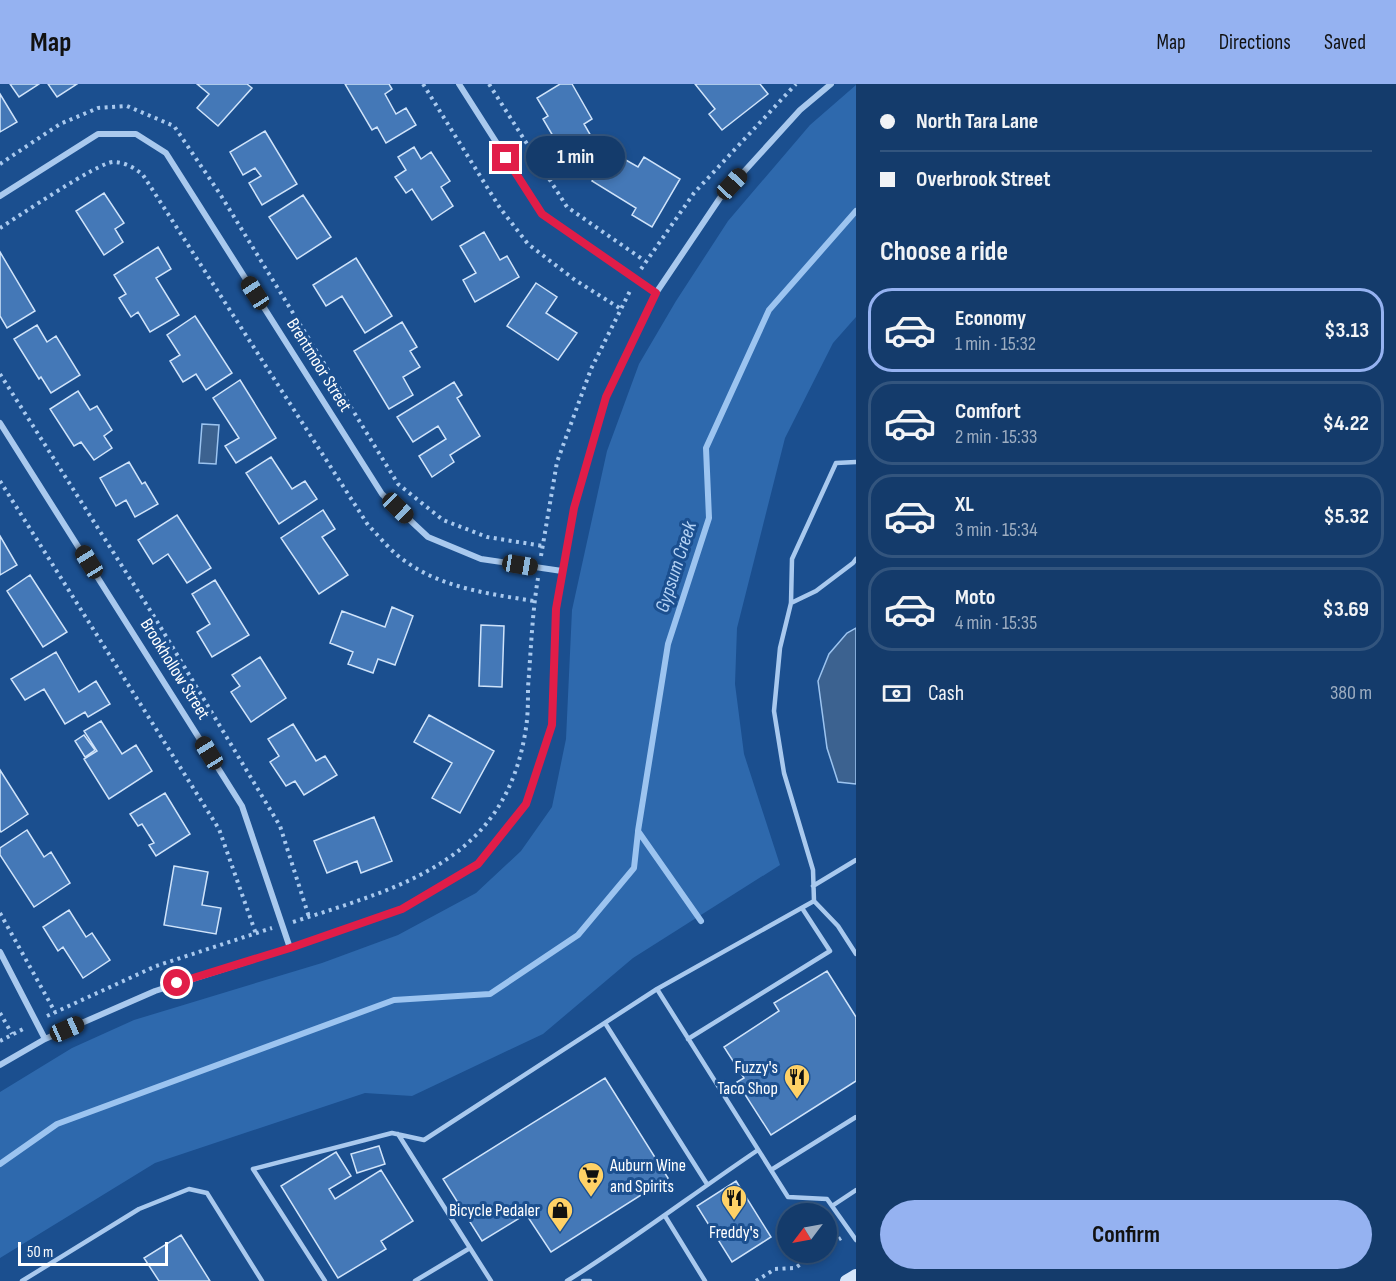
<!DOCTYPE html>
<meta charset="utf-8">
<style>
:root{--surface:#143b6b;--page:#1d4271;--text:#f1f3f6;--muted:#9dadc1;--line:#33557e;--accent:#95b2f1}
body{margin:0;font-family:"Sofia Sans Condensed",sans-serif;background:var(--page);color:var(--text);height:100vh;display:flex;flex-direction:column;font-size:22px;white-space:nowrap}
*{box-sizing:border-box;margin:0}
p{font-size:20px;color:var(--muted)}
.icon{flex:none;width:33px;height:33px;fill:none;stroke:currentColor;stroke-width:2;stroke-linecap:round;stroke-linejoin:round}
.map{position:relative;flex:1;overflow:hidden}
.panel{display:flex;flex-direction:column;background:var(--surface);width:540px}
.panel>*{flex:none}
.guide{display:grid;align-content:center;height:132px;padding:0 24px;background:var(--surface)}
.needle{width:39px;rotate:238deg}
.tools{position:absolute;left:777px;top:1119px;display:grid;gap:12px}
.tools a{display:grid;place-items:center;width:60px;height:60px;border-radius:50%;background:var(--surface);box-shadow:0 3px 9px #0003,0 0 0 2px var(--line);font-size:30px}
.scale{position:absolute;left:18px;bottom:15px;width:150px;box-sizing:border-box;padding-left:6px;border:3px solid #fff;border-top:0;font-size:16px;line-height:21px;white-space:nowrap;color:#fff;-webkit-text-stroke:4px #1b4f8f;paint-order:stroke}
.end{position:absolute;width:27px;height:27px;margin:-14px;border:8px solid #e11d48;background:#fff;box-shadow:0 0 0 3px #fff}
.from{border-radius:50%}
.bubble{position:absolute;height:42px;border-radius:21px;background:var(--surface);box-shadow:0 3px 9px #0003,0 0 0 2px var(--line);font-size:20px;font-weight:700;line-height:42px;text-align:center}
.car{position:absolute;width:18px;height:36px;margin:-18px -9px;border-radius:8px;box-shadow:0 0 4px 2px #0007;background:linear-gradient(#222 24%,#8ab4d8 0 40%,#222 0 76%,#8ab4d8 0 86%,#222 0)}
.guide b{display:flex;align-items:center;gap:21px;height:57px;font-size:22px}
.guide b+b{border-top:2px solid var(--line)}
.guide i{width:15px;height:15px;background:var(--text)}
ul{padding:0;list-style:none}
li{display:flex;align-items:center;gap:18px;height:84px;margin:0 12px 9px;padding:0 12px;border:3px solid var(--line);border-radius:24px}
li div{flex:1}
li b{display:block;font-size:22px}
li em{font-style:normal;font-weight:700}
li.selected{border-color:var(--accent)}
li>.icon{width:54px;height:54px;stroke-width:1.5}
h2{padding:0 24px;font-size:27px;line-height:72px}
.pay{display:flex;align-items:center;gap:15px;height:66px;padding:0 24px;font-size:22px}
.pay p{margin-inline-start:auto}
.primary-button{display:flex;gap:12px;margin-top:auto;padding:12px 24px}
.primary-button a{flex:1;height:69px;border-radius:36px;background:var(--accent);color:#111;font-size:24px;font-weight:700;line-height:69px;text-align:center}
header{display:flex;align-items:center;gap:36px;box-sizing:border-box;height:84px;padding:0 30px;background:var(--accent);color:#111}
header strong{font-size:28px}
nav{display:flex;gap:33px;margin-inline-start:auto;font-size:21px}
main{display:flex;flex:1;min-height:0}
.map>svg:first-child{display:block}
</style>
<header>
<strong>Map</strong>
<nav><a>Map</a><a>Directions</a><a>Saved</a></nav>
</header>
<main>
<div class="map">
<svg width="856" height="1197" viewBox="0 0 856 1197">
<rect width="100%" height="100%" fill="#1b4f8f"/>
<path fill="#2e69ad" d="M856,1V233L833,259L785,354L737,544L735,600L744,670L780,781L633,874L543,950L412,1012L365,1009L155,1079L0,1174V1008L72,964L134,936L322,879L398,851L476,809L521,767L552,723L566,655L572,526L607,367L639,280L676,217L728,137L810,41Z"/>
<path fill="#3c6290" stroke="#9cc4f0" stroke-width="1.5" d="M202,340L219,341L216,380L199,379Z
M856,544V700L838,698L827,664L818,597L829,570L847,549Z"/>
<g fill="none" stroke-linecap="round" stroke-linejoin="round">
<path stroke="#9cc4f0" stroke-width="6" d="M701,837L638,747L668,560L709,434L706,364L769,226L856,127
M0,1080L57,1040L394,916L490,910L578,851L634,784L638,748"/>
</g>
<path fill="#4478b7" stroke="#cfe3fa" stroke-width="1.5" d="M10,0H39L19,13Z
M48,0H77L57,13Z
M197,0H247L252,4L218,42L197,24L209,10Z
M345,0H389L392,5L385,10L396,30L406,24L416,41L386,59L377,43L372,46Z
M560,0H572L592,35L584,40L595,59L567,76L543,35L548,32L537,14Z
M695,0H760L768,10L722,46L709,30L715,25Z
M0,10L17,38L0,48Z
M265,47L297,100L262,121L249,99L261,92L255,84L243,91L230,68Z
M414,63L421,75L431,68L450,97L441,103L453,122L432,136L412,105L406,109L395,93L406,86L398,73Z
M610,67L638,83L644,73L680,95L652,143L632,131L636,124L592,97Z
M104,109L124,139L115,145L123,158L104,171L76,127Z
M303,111L331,153L297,175L269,133Z
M484,148L500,176L507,172L519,193L475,218L463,196L476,189L460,162Z
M158,163L171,185L156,194L179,231L150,248L138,228L131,233L119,214L126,210L114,191Z
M0,168L35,227L7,244L0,232Z
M356,174L392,232L365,249L342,212L326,222L313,201Z
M536,199L557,213L546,229L577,249L558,276L507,242Z
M195,232L232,289L206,306L196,290L183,298L170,277L180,271L167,251Z
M402,238L417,263L410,267L420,283L403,293L413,311L389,325L354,267Z
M37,241L47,258L56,252L80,291L51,309L41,293L39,295L14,255Z
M240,296L276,354L236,379L225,362L239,354L213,314Z
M454,298L462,311L457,314L480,352L450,371L454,378L432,393L419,372L446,355L438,342L413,358L397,333Z
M78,307L90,326L97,322L112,346L104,352L112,364L94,376L81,358L74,362L50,325Z
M271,373L292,405L305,397L317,415L279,440L246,389Z
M129,378L142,400L145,398L158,420L135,433L126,416L116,422L100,394Z
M323,426L335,445L322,453L348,491L319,510L281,454Z
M177,431L211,484L187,499L168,470L153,480L138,456Z
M0,452L17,481L0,491Z
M30,491L67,548L43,563L7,507Z
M215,496L249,551L212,573L197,548L210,540L192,510Z
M392,523L413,532L395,581L378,575L373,589L348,580L353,568L330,559L342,527L385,543Z
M481,541L504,542L502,603L479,602Z
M56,568L79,608L96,597L110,620L88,633L85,628L65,640L44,605L25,616L11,595Z
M260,573L286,614L251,638L231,608L240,602L232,591Z
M429,631L494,667L460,729L432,714L452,679L414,658Z
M101,637L122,670L136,661L152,687L109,715L84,675L97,667L84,647Z
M293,640L316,677L325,672L337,691L304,711L295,697L286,702L270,678L279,672L268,655Z
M84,651L95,666L85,673L75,657Z
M0,686L28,730L1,748L0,746Z
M165,709L190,750L156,772L149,761L154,759L142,740L138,742L130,730Z
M374,733L392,777L361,789L357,777L327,789L314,757Z
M27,746L44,773L51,768L70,799L34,823L0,771V764Z
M174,782L208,788L202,821L221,824L216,850L164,841Z
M69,826L86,853L92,849L110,876L83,894L63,863L58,867L43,843Z
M827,887L856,933V997L771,1051L737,998L744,994L724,963L779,927L774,919Z
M605,994L668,1094L551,1168L526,1130L482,1157L443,1095Z
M379,1062L385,1080L357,1089L351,1070Z
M336,1068L351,1092L329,1105L335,1115L381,1086L413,1137L381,1157L386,1165L338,1194L281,1102Z
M736,1097L771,1153L732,1178L697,1122Z
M181,1151L210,1197H159L144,1174Z"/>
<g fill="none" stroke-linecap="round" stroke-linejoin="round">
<path stroke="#a9c9ee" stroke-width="4" stroke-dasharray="3 4.5" stroke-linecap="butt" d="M423,0L500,124L528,160L575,196L621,225
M489,0L567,123L645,177
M0,80L60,40L98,24L127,22L174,42L220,110L398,400L443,436L487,453L543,462
M0,144C19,132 97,79 113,78C125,78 135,84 143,91L368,441C380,453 391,468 405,477C442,504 490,510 534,517
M641,185L694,109L796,0
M0,290L155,534L280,742L309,833
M0,397L219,745L256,850
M541,472L557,378L591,285L631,205
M0,829L55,928
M293,838C404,802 506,777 526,644C528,631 528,617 528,603C531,567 532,530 538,494
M0,929L12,950
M47,932L156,882L272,844
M0,957L25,944
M826,1163L841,1154
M756,1197L775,1185L795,1184L819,1168"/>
<path stroke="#a9c9ee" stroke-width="4.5" d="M791,519L816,507L853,479L856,475
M813,802L856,776
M814,817L813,786L784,689L774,627L780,564L791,519L792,475L836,379L856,378
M657,905L814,817L838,842L856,870
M605,939L707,1100
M688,955L830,867L802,824
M398,1050L470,1164
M771,1086L856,1033
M832,1122L856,1106
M665,1132L705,1197
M22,1197L139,1125L189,1105L207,1109L262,1197
M325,1197L253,1085L392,1049L424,1056L657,905L788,1113L827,1115L856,1156
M415,1197L470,1164L491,1197
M567,1197C633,1156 694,1109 758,1066
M583,1197H590"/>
<path stroke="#a9c9ee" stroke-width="6" d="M459,0L542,130L656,209
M0,112L98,50H136L166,69L382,410L428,453L481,475L562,487
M0,339L242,722L290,864
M0,868L45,955
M0,981L45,955L155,907L290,864L402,825L478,780L526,720L552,641L556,525L574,424L606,313L656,209L720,114L800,26L831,0"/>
<path stroke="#d6e6fa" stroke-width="12" d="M846,1197L856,1191"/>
</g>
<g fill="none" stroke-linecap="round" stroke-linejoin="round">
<path stroke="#e11d48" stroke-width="8" d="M177,899L290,864L402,825L478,780L526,720L552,641L556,525L574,424L606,313L656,209L542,130L506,74"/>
</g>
<defs>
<g id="restaurant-pin" transform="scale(1.35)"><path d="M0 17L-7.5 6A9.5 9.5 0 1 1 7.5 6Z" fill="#ffd166" stroke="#1b4f8f"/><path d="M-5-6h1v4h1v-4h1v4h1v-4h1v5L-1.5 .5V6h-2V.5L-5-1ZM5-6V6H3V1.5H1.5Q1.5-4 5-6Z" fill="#111"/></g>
<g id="supermarket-pin" transform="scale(1.35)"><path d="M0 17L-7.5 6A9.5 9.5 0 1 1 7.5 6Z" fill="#ffd166" stroke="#1b4f8f"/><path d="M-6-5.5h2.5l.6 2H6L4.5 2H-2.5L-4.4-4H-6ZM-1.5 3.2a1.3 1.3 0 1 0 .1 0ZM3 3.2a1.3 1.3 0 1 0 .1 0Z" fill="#111"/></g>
<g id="shop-pin" transform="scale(1.35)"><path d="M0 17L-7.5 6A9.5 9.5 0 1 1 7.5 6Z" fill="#ffd166" stroke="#1b4f8f"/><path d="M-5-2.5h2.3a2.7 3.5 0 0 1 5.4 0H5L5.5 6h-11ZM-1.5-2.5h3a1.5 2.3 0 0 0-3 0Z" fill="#111"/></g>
</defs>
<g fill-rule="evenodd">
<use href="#restaurant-pin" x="797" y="993"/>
<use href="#supermarket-pin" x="591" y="1091"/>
<use href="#restaurant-pin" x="734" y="1114"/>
<use href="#shop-pin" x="560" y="1126"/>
</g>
<g text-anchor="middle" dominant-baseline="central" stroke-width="6" stroke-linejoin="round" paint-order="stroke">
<g font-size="18" fill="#fff" stroke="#1b4f8f">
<text transform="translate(319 281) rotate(58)">Brentmoor Street</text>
<text transform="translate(175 585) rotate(58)">Brookhollow Street</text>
</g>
<g font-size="18" fill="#fff" stroke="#1b4f8f" text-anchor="end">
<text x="778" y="983">Fuzzy's<tspan x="778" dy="21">Taco Shop</tspan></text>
<text x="610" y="1081" text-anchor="start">Auburn Wine<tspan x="610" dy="21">and Spirits</tspan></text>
<text x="540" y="1126">Bicycle Pedaler</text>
<text x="734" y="1148" text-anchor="middle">Freddy's</text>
</g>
<g font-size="20" font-style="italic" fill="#b5d3f5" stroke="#1b4f8f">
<text transform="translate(676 483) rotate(-72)">Gypsum Creek</text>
</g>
</g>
</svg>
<div class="tools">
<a><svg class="needle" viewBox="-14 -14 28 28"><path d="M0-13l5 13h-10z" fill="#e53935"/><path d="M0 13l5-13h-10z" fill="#9dadc1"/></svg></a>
</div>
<div class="scale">50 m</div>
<i class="end from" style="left:177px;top:899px"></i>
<i class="end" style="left:506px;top:74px"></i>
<div class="bubble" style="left:526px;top:52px;width:99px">1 min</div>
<i class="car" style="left:732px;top:100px;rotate:43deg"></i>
<i class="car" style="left:255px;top:209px;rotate:327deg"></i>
<i class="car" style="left:398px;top:424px;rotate:134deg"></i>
<i class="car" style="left:89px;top:478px;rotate:328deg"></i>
<i class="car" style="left:520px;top:481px;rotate:99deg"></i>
<i class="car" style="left:209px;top:669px;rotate:328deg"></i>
<i class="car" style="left:67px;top:945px;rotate:66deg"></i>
</div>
<section class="panel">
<div class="guide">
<b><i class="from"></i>North Tara Lane</b>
<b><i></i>Overbrook Street</b>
</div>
<h2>Choose a ride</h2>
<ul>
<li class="selected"><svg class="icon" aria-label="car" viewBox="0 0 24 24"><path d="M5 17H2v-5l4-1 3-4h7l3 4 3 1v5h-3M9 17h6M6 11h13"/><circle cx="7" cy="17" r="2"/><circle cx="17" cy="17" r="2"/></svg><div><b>Economy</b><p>1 min · 15:32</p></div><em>$3.13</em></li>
<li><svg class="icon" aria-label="car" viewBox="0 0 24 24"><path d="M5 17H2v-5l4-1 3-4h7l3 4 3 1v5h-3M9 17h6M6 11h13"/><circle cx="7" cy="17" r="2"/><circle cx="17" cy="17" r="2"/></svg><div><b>Comfort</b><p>2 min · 15:33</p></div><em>$4.22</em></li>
<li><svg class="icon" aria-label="car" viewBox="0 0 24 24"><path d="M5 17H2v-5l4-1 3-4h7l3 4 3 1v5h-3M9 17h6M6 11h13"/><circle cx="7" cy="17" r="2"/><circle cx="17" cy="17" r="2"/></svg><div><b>XL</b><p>3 min · 15:34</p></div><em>$5.32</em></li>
<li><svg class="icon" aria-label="car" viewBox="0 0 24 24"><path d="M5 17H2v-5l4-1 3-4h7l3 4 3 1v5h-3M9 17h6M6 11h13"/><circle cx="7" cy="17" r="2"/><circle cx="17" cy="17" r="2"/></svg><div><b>Moto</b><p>4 min · 15:35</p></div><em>$3.69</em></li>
</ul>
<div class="pay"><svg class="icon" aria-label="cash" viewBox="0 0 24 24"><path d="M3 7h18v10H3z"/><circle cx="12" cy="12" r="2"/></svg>Cash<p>380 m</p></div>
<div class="primary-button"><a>Confirm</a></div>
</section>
</main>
